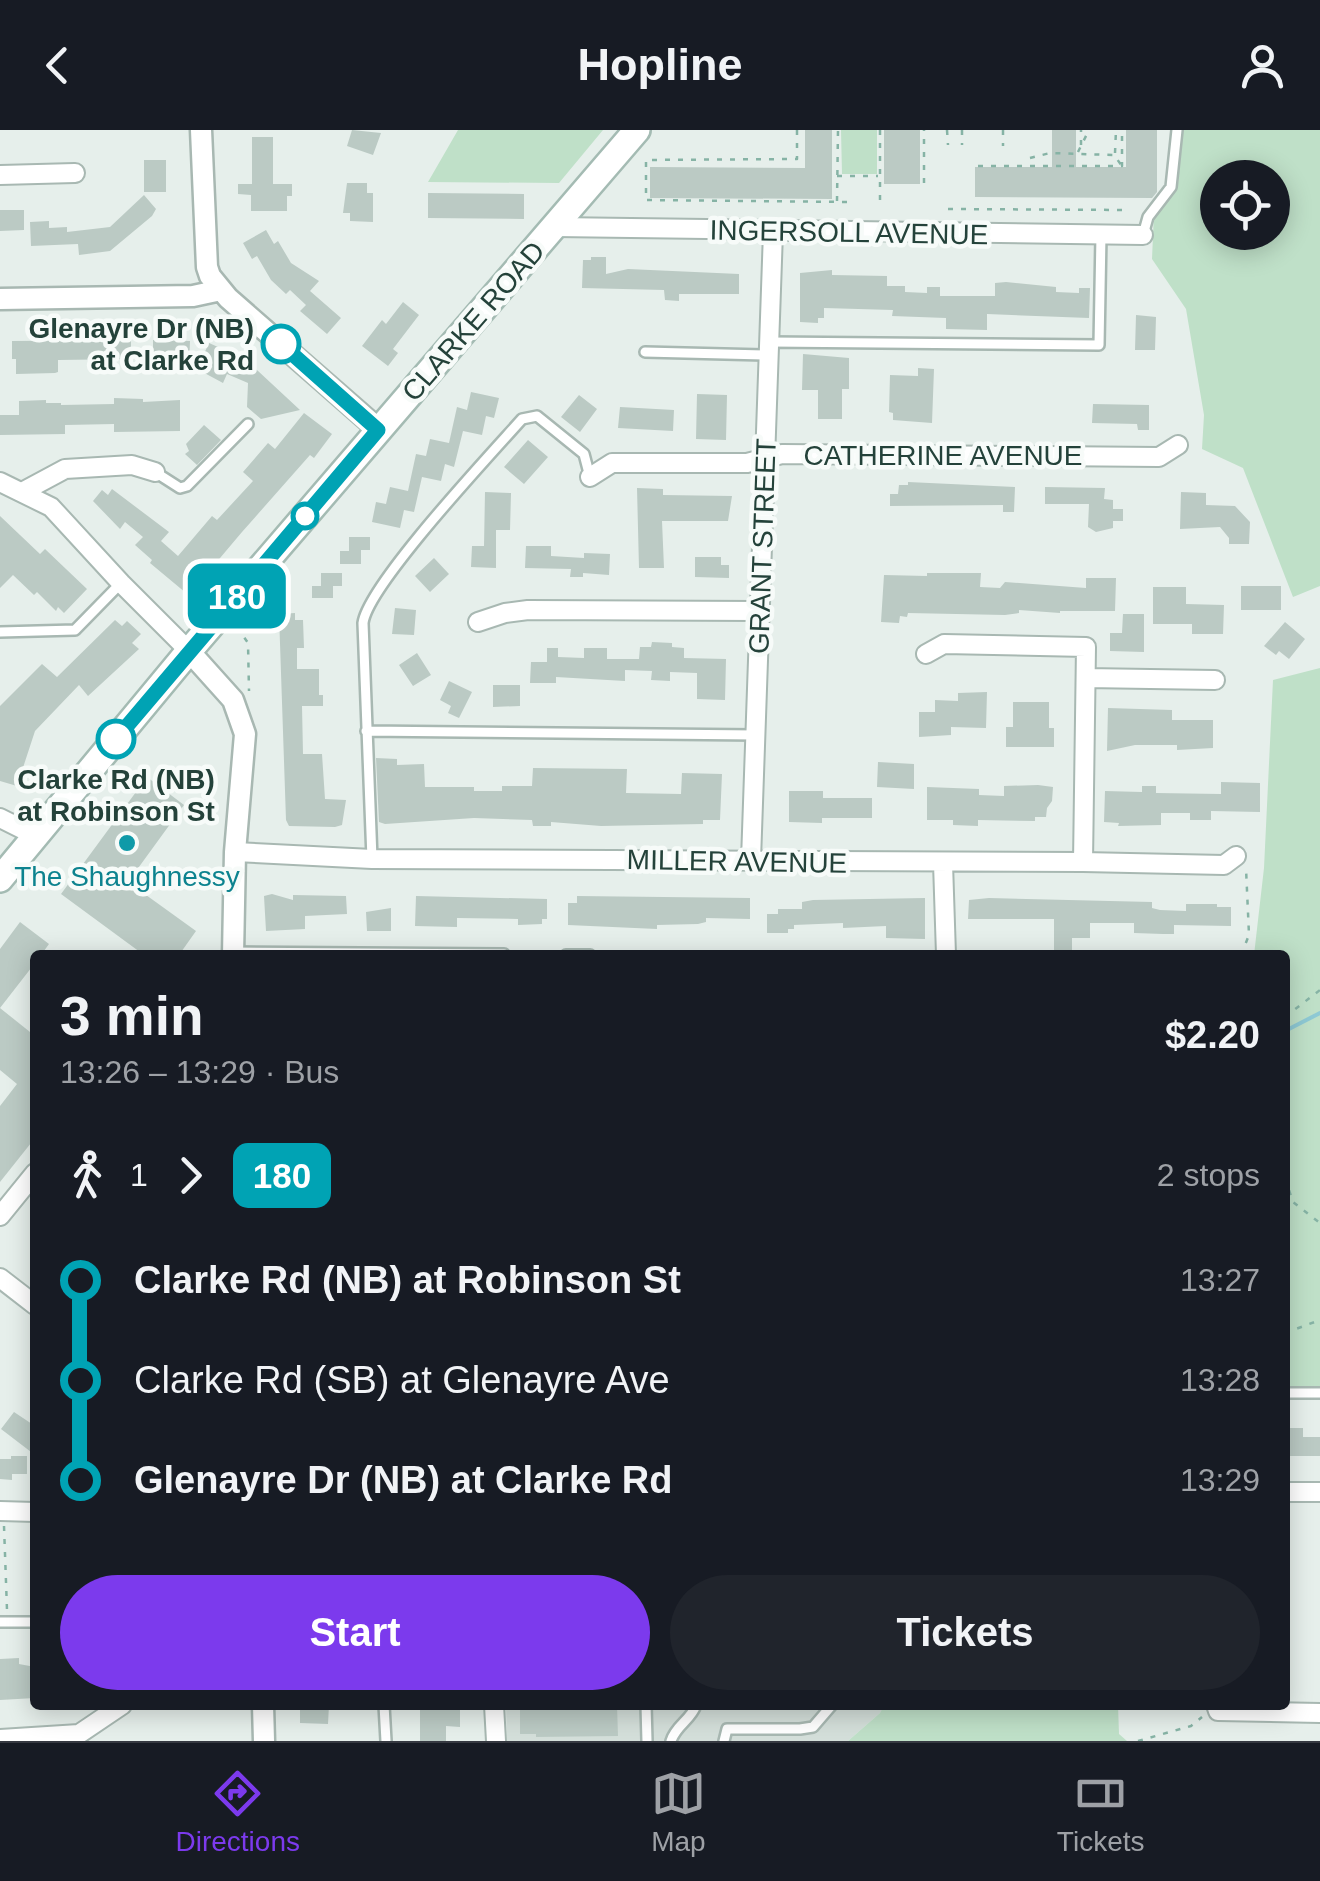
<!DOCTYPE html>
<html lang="en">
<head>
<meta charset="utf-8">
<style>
	:root { --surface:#171b24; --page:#20242c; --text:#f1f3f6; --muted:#9ea1a6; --line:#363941; --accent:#7c3aed }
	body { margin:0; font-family:Helvetica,sans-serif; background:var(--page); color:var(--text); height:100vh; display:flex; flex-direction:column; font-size:38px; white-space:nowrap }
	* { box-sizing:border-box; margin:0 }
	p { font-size:32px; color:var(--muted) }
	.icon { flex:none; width:55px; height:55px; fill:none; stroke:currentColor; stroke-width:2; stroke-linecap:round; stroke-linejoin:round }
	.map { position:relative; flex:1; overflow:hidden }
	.details { position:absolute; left:30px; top:820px; width:1260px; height:760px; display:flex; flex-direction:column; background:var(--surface); border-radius:10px; box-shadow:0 5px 25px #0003 }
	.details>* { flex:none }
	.badge { padding:0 20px; border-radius:15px; font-size:35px; line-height:65px }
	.tools { position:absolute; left:1200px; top:30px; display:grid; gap:20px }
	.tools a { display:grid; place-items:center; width:90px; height:90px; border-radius:50%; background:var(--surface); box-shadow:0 5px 25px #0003; font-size:50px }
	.map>.badge { position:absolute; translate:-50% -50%; box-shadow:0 0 0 5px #fff }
	.legs { display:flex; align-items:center; gap:15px; height:110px; padding:0 30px; font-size:32px }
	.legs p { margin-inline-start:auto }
	.head { display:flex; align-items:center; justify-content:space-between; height:170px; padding:0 30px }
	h1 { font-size:55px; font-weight:700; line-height:75px }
	.button { display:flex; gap:20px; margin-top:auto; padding:20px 30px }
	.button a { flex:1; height:115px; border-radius:60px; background:var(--accent); color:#fff; font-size:40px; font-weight:700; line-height:115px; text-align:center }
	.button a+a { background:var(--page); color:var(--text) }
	ul { padding:0 30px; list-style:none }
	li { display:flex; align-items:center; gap:35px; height:100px; font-size:38px }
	li i { display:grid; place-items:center; width:15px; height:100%; margin:0 12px; background:currentColor }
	li i::after { content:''; width:25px; height:25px; margin:-12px; border:8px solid; border-radius:50%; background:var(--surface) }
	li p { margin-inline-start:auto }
	li:first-child i { background:linear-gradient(#0000 50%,currentColor 0) }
	li:last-child i { background:linear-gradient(currentColor 50%,#0000 0) }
	header { display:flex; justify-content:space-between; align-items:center; height:130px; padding:0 30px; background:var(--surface); font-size:45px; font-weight:700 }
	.tabs { display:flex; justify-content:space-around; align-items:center; height:140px; border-top:2px solid var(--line); background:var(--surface); font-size:28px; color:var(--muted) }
	.tabs a { display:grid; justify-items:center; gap:5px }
	.tabs .current { color:var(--accent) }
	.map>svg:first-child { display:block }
</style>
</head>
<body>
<header><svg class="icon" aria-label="back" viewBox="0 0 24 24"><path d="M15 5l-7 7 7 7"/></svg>Hopline<svg class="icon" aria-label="person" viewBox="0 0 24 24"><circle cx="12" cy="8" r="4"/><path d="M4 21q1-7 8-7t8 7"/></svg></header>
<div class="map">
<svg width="1320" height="1611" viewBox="0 0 1320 1611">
	<rect width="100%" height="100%" fill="#e6efeb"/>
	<path fill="#d4dfda" d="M506 1575H884L880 1583 848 1611H507Z"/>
	<path fill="#bfe0c8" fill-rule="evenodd" d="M458 0H603L559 53 428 52Z
		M841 0H877V44H842Z
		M1183 0H1320V456L1293 467 1243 338 1202 319 1204 285 1186 179 1152 129 1154 82 1178 53ZM1218 48H1272V102H1218Z
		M1320 538V1256H1285V825H1254L1264 738 1273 550Z
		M884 1575H1118L1119 1604 1127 1611H848L880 1583Z"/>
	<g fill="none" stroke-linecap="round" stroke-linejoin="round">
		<path stroke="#8ec9d4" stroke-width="4" d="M1285 901 1320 883"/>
	</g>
	<path fill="#bbcac4" d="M352 0 381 3 373 25 347 16Z
		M805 0H832V69L650 68V37L805 38Z
		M884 0H920V54H884Z
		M1052 0H1076V37H1126V0H1157V62L1152 68 975 67V37H1052Z
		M252 7H273V54H292V66H287V81H251V65L238 64V54H252Z
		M144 30H166V62H144Z
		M347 53H367V63H373V92L350 91V83H343Z
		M428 63 524 64V89L428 88Z
		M144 65 156 79 152 86 110 121 79 125 78 114 31 116 30 92 49 91V98L67 97V102L110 97Z
		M0 80H24V100L0 101Z
		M266 100 274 114 278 111 291 133 319 151 310 161 341 188 327 204 300 181 306 175 290 160 286 164 271 150 257 126 252 129 243 113Z
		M591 127H606V144L628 139 739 144V164H679V171L665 170 664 160 582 158 583 130H591Z
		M832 140V145L887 146V156H905V162L927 163V157H940V166H995V153L1006 152 1056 157V162L1079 163V158H1090L1089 188 987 184V200L946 199V188L892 186 893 180 824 178V188H818V193L800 192V143Z
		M403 172 419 185 393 219 398 223 388 236 362 216 382 190 386 194Z
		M1136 185 1156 187 1155 220H1135Z
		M131 210V229L58 230V242L55 243 16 244V229H12V211Z
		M153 210 190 211 189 237 153 240Z
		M209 213 245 229 300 280 261 289 247 277 248 253 227 244 223 253 197 239Z
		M803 224 849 228V259H842V289H818V260H802Z
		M918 238 934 239 932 293 893 290V283L889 282 890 245 918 246Z
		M471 262 499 268 494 288 486 286 482 305 463 301 454 337 445 334 441 351 422 347 414 382 404 380 400 398 372 392 376 372 386 374 390 357 408 361 416 324 426 326 430 309 449 313 457 277 467 280Z
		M697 264 727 265 726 310 696 309Z
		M579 265 597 279 580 302 561 287Z
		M114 268 143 269V272L180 270V301L114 302V294L65 295V304L0 305V285H19V271L46 270V273H61V275L114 274Z
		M1093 274 1149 275V300H1138L1137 294 1092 293Z
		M620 277 674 280 673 301 618 298Z
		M304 283 332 304 314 328 310 325 242 402 204 447 207 449 192 468 150 433 152 430 135 415 143 407 125 392 120 399 93 371 102 360 108 365 112 359 169 402 161 411 178 426 212 386 217 390 253 351 243 342 268 313 275 319Z
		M204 295 221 310 197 335 185 324 189 321 186 314Z
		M528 310 548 327 524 354 504 337Z
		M908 352 1015 357 1014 382H1003V375L890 376V364H898L899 355H908Z
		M1045 357 1105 358 1104 369 1113 370V379H1123V391H1113V398L1096 402 1088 397 1089 374H1045Z
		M637 358 663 359V365L732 366 728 391H662L664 438H639Z
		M485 362 511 363 510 400H496V438L471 437 472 416H484Z
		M1181 362 1206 363V375L1235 376 1250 392 1249 414H1229V408L1220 397 1180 399Z
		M0 386 40 424 45 419 87 459 64 483 58 477 56 481 37 462 34 465 13 445 0 458Z
		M349 407H370V420H361V434H340V421H349Z
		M526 416H551V426L584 428V423L610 424 609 445 583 443V447H570L571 439 525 438Z
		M695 427H721V435H729V448L695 447Z
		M434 428 449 444 430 462 415 446Z
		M321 443H342V456H333V468H312V456H321Z
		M927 443H981L980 457 1000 458 1005 452 1086 458V448H1116L1115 481H1060V483L1019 480V483L1005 485 908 483 907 487 900 486 899 493 881 492 884 445 927 446Z
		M1241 456H1281V480H1241Z
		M1153 457H1186V474L1224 475 1223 504H1192V494H1153Z
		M395 478 416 480 414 505 392 504Z
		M295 483V490H303L304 518H297V539H319V565H323V576H302L303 624H322L325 669 346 670 342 695 335 697 289 696 286 690 279 484Z
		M1123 484H1144V522L1110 521V503H1122Z
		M115 490 122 496 127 491 141 504 132 513 139 519 88 566 79 555 35 601 17 656 0 651V576L42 534 57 547Z
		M1285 492 1305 509 1289 529 1279 521 1276 525 1264 516Z
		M652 512 672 513V517L684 518V528L726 529 725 570 697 569V543L670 542V551L651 550 652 541 625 540V551L556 547V553H530L531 532H547V518H558V527L584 528V518H607V529H639L640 517H651Z
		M417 523 431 545 413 556 399 535Z
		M449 551 472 562 459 588 448 583 451 576 440 570Z
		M493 555H520V576L493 577Z
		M987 562 986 598 951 597V605L919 607V582H935V570L958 571V563Z
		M1013 572H1049V598H1054V617H1006V597H1013Z
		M1108 578 1172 580V590H1213V618L1177 620V615H1135L1107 621Z
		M376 628 397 629V635L424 634 425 657H474V661H502V656H532L533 638 627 639 626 663 681 664 682 643 722 644 720 690H703V694L601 696 551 692V696H533L532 690 474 688 385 694 379 692Z
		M878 632 914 634V659L877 657Z
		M147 647 184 675 128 752 196 801 179 825H144L61 764Z
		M1221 652 1260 653V682L1211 681V690H1190V683H1161V695L1118 696 1119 693 1104 692 1105 661 1142 662V656H1156V663L1221 664Z
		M1038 655 1053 657 1052 671 1047 678 1046 687H1035V691L978 690V696L953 695V690H927V657L979 659V665L1004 666V656Z
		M789 661H823V668H872V688H822V693L789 692Z
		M272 764 293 770V765L346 766 347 784 305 786V799L266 801 264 766Z
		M416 766 547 769V789H542V794L518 795V789L457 788V797L415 796Z
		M577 766 750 768V789L706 788V792L698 794 657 795V799L568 795V773H577Z
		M925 768V809L886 808V796L843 798V793L794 795V799H788V803H767V784H778V779H802V772L813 770Z
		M989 768 1152 772V778L1160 780 1186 781V774H1217V777H1231V796L1174 795V804H1163L1134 803V793H1090V808H1072V821H1054V789H968L969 770Z
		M391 778V801H367L366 782Z
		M20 792 49 814 41 825H35V833L0 878 35 906V1008L0 1052V976L17 954 0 940V819Z
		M14 1282 35 1296V1325L1 1299Z
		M1285 1298H1303V1307H1320V1326H1285Z
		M11 1326H27V1344H12V1350L0 1349V1329H11Z
		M19 1528V1534L35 1537V1568L0 1570V1529Z
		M300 1575H329L328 1594 300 1593Z
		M420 1575 460 1578V1597L446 1596V1611H420Z
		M520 1575H617L618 1606 536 1607V1604H520Z"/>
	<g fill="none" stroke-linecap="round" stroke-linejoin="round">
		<g stroke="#a8b8b2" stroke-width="14">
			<path id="service" d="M1143 105 1148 87 1171 57 1177 0
				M770 212 1099 215 1101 105
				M645 222 769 225
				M155 342 180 358 187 356 248 294
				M0 502 75 500 121 453
				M366 601 756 605
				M372 729 363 493C368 455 490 325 522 289L537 286 584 324 590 347
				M233 822 504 824
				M566 825H590
				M1285 1263H1320
				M0 1492H35
				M384 1575 386 1611
				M646 1575 647 1611
				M671 1611C676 1595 691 1590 696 1575
				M724 1611 727 1599H800L813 1597 832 1575"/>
		</g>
		<g stroke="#a8b8b2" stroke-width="22">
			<path id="minor" d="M0 45 75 43
				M555 97 1143 105
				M590 347 612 333H747L782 324 1159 327 1178 315
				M0 352 51 377 121 453 189 521
				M24 361 65 339 132 335 155 342
				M478 492 505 483 528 480 758 481
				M926 524 944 514 1086 517 1083 732
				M1086 548 1215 550
				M0 688 36 706
				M235 722 372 729 1083 732 1224 735 1236 726
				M751 730 773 102
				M943 733 946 825
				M0 1086 35 1043
				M0 1148 35 1175
				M1285 1362H1320
				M0 1381 35 1382
				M494 1575 496 1611
				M1216 1575 1218 1581 1320 1583
				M0 1609 79 1604 122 1575"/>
		</g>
		<g stroke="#a8b8b2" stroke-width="25">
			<path id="tertiary" d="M201 0 207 137 210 146 228 168 379 300
				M0 169 193 166 221 160
				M189 521 233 570 245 604 235 722 233 825
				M263 1575 264 1611"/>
		</g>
		<g stroke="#a4bbb3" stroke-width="30">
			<path id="secondary" d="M0 749 189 521 637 0"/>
		</g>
		<path stroke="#86b3a5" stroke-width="2.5" stroke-dasharray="5 8" stroke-linecap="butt" d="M797 0V29L646 30V70L851 72
			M880 0V73
			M947 0 948 15
			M962 0V15
			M1003 0V16
			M1081 15V0
			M1078 22 1089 0
			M1115 23 1116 0
			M1030 28 1050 23 1114 25 1122 36
			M978 36H1122V0
			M837 46H878
			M924 53V0
			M837 71 838 0
			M948 79 1129 80
			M237 497 248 513 249 561
			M1241 825 1249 805 1246 738
			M1285 887 1320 860
			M1285 997V1005
			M1285 1048 1293 1072 1320 1093
			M1285 1203 1320 1190
			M4 1396 7 1480
			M1138 1611 1191 1596 1202 1587"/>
		<use href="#service" stroke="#fff" stroke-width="9"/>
		<use href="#minor" stroke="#fff" stroke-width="18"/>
		<use href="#tertiary" stroke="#fff" stroke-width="20"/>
		<use href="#secondary" stroke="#fff" stroke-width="25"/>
	</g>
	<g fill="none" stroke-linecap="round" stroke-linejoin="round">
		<g stroke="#fff" stroke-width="22">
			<path id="line-1" d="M116 609 378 300 281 214"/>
		</g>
		<use href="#line-1" stroke="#00a3b4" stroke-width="15"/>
	</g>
	<g fill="#fff" stroke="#00a3b4" stroke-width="5">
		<circle cx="281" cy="214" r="18"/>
		<circle cx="305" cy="386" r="12"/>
		<circle cx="116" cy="609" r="18"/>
	</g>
	<circle fill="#0f9aa8" stroke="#f7fbf9" stroke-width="4" cx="127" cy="713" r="10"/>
	<g text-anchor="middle" stroke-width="9" stroke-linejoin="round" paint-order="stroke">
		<g font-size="28" fill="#24423a" stroke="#f7fbf9">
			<text transform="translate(849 102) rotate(1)" y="10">INGERSOLL AVENUE</text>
			<text transform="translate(473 191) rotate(-49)" y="10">CLARKE ROAD</text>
			<text x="943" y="335">CATHERINE AVENUE</text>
			<text transform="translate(762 416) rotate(-88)" y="10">GRANT STREET</text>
			<text transform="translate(737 731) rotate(1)" y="10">MILLER AVENUE</text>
		</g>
		<g font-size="28" font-weight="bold" fill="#24423a" stroke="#f7fbf9" text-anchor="end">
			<text x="254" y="208">Glenayre Dr (NB)<tspan x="254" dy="32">at Clarke Rd</tspan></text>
			<text x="116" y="659" text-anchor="middle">Clarke Rd (NB)<tspan x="116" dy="32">at Robinson St</tspan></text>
		</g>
		<g font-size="28" fill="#0d838f" stroke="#f7fbf9">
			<text x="127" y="756">The Shaughnessy</text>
		</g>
	</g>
</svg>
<div class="tools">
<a><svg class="icon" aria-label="locate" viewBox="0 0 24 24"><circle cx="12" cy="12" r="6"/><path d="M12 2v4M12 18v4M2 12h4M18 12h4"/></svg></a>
</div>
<b class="badge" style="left:237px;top:466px;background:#00a3b4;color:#fff">180</b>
<section class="details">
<div class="head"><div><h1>3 min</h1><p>13:26 – 13:29 · Bus</p></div><b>$2.20</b></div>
<div class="legs"><svg class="icon" aria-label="walk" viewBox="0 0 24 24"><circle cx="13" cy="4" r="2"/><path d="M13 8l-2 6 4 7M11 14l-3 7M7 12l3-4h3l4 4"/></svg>1<svg class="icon" aria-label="forward" viewBox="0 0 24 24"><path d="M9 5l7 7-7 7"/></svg><b class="badge" style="background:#00a3b4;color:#fff">180</b><p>2 stops</p></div>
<ul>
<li><i style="color:#00a3b4"></i><b>Clarke Rd (NB) at Robinson St</b><p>13:27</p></li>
<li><i style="color:#00a3b4"></i><span>Clarke Rd (SB) at Glenayre Ave</span><p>13:28</p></li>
<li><i style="color:#00a3b4"></i><b>Glenayre Dr (NB) at Clarke Rd</b><p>13:29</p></li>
</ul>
<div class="button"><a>Start</a><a>Tickets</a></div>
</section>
</div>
<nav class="tabs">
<a class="current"><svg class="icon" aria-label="directions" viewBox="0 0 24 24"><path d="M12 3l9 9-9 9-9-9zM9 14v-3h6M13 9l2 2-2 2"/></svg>Directions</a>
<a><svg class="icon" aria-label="map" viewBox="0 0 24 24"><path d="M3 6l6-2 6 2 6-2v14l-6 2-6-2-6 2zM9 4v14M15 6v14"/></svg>Map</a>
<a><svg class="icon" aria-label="tickets" viewBox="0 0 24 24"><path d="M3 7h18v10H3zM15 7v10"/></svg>Tickets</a>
</nav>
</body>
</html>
